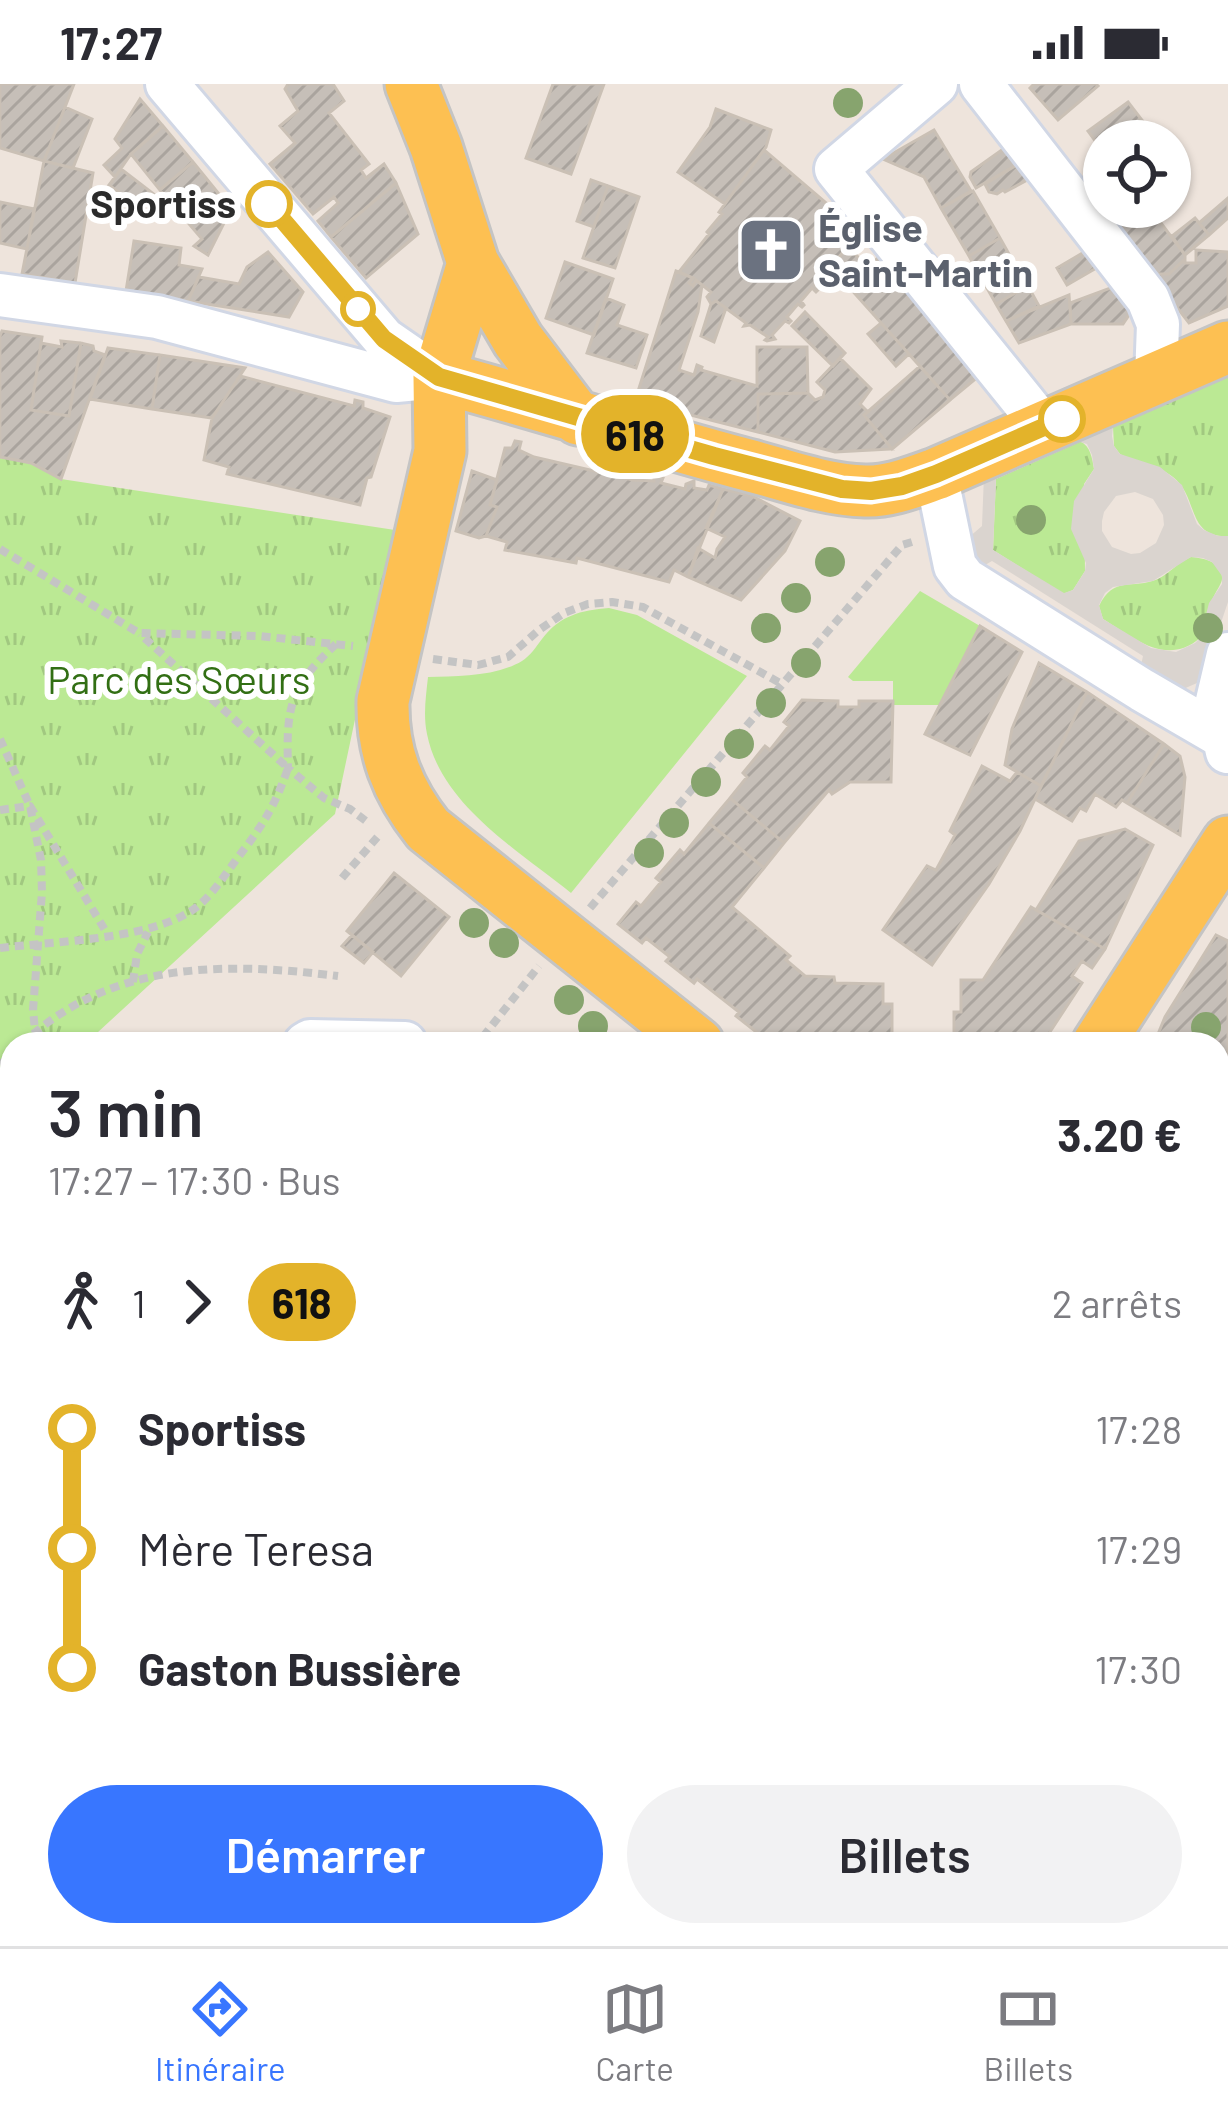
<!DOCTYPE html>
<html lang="fr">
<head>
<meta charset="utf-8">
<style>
	:root { --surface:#fff; --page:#f2f2f3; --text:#2b2b33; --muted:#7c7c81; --line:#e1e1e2; --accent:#3876ff }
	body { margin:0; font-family:Barlow,sans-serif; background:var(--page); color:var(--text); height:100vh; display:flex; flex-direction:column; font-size:45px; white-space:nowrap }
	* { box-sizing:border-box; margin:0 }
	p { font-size:39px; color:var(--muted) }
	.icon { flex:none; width:66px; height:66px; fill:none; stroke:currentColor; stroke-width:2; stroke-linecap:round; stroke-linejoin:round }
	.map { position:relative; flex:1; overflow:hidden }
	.panel { position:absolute; left:0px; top:948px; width:1230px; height:915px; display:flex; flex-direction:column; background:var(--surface); border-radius:36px 36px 0 0; box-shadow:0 3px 9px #0004 }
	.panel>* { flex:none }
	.badge { padding:0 24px; border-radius:39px; font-size:42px; line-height:78px }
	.tools { position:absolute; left:1083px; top:36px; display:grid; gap:24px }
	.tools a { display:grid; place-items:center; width:108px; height:108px; border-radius:50%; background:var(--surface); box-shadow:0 3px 9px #0004; font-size:60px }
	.map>.badge { position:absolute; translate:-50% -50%; box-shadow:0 0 0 6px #fff }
	.legs { display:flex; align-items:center; gap:18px; height:132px; padding:0 48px; font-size:39px }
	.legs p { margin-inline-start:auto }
	.summary { display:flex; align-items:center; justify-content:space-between; height:204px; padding:0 48px }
	h1 { font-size:66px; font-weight:600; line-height:90px }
	.button { display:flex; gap:24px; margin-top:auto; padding:24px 48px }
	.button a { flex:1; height:138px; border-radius:72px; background:var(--accent); color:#fff; font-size:48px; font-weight:600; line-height:138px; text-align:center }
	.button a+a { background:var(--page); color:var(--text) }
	ul { padding:0 48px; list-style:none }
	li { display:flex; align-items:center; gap:42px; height:120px; font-size:45px }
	li i { display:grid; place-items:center; width:18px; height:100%; margin:0 15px; background:currentColor }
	li i::after { content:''; width:30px; height:30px; margin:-15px; border:9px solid; border-radius:50%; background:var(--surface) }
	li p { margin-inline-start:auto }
	li:first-child i { background:linear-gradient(#0000 50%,currentColor 0) }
	li:last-child i { background:linear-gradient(currentColor 50%,#0000 0) }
	.status { display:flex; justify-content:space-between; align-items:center; height:84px; padding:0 60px; background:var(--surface); direction:ltr }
	.status svg { height:33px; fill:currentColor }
	.dock { display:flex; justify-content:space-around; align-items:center; height:168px; border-top:3px solid var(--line); background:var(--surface); font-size:33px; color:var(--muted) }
	.dock a { display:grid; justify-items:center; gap:6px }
	.dock .selected { color:var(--accent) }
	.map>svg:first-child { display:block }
</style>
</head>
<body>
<div class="status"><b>17:27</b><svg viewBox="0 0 49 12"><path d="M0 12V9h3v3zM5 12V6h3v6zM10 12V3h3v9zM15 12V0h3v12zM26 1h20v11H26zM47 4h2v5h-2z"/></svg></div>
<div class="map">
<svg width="1228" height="1862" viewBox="0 0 1228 1862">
	<defs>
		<pattern id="grass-tufts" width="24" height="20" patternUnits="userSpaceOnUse" patternTransform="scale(3)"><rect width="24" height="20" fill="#bbe994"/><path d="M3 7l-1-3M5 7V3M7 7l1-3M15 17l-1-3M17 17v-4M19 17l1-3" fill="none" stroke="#a1c880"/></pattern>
		<pattern id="building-hatch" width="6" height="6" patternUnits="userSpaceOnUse" patternTransform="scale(3)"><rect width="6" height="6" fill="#c6bfb8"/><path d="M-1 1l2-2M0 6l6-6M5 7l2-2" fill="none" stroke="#aaa49e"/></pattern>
	</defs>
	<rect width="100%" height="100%" fill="#eee4dc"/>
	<path fill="url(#grass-tufts)" d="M1228 292V452C1186 454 1199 413 1173 393 1157 380 1137 380 1120 370L1114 362 1113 343Z
		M1080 357C1091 363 1092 374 1094 385L1084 400 1085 487 1073 506 1063 510 993 466 996 395Z
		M0 374 31 379 61 395 395 446 335 730 85 960H12V1018L0 1027Z
		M1191 473C1204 474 1223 478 1222 495 1222 499 1215 509 1213 514 1208 527 1204 541 1200 554 1166 583 1134 554 1103 535L1099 522C1114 491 1132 506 1158 495 1170 489 1178 478 1191 473Z"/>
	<path fill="#bbe994" d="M920 507 980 542 940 621H893V597H853L848 593Z
		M609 524 637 531 747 592 571 809C518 766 441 721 427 650 423 631 426 612 428 593 458 592 495 593 522 577 530 572 536 563 542 555 559 532 581 526 609 524Z"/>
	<path fill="#dad4cf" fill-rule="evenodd" d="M1228 283V292L1113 343 1112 352 1114 362 1120 370 1160 383 1182 401 1197 440 1204 446 1218 452H1228V518L1207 580 1197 599 1181 606 1139 591 1143 572 992 477 973 488 961 460 982 442 984 391ZM1080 358 1087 360 1092 371 1094 385 1074 417 1071 445 1086 479 1085 487 1073 506 1064 509 993 466 996 395ZM1135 408 1153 415 1163 431 1164 441 1156 459 1140 469 1131 470 1112 463 1102 447V437L1104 428 1116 412ZM1191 473 1203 474 1212 478 1222 492V500L1209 519 1200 554 1195 559 1176 568 1151 564 1103 535 1099 521 1105 509 1113 503 1153 497Z"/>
	<path fill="url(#building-hatch)" stroke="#cac0b5" stroke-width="3" d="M0 0H74L44 77 0 64Z
		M288 0H333L344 17 329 29 369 80 361 86 366 94 384 80 396 99 331 153 318 137 338 119 334 113 313 130 270 80 295 59 280 42 298 27 285 5Z
		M553 0H604L571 90 526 74Z
		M1034 0H1096L1098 2 1058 36 1030 4Z
		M140 15 163 42 131 70 115 93 104 81 122 64 115 55Z
		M1128 18 1158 57H1104V69L1088 47Z
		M65 23 92 35 73 84 44 77Z
		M716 25 771 46 766 63 725 120 678 88 710 43Z
		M163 42 193 78 160 106 131 70Z
		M934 46 971 107 941 124 924 93 883 75Z
		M1006 63 1020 79 976 104 970 93 971 88Z
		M764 66 860 148 815 201 819 205 816 208 812 204 801 217 804 221 802 223 798 220 787 233 791 237 789 239 785 237 772 251 775 255 767 257 765 256 768 253 750 241 744 242 746 239 716 217 711 220 707 213 711 208 696 196 693 202 689 199 693 194 679 188 709 150 707 148 722 130 719 128Z
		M44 77 93 89 75 199 22 190Z
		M193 78 223 115 214 125 225 137 208 171 194 162 202 155 160 106Z
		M1020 79 1031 94 1005 108 1003 106 997 110 989 108 985 100Z
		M121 85 155 111 140 124 109 101Z
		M591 96 608 102 594 143 577 137Z
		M396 99 418 150 366 194 331 153Z
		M608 102 639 113 615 184 583 174Z
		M973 107 1000 154 969 172 941 124Z
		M1228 114V134L1209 151 1199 139Z
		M0 118 34 125 27 165 0 159Z
		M1140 123H1149L1185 171V175L1169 190H1151L1114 141Z
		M1195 134 1209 151 1185 171 1172 152Z
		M860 148 869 158 855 170 868 183 881 171 985 287 950 316 831 183Z
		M1000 154 1014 179 983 197 969 172Z
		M134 157 181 164 179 181 202 185 188 217 126 207Z
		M1196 166 1228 168V222L1189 239 1151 190H1169L1185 175V179H1196Z
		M1086 167 1098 183 1067 201 1057 184Z
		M268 168 303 208 289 233 188 217 199 193 239 200 247 183Z
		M565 178 613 195 594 251 546 234Z
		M1014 179 1028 202 996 220 983 197Z
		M676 187 693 194 689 199 693 202 696 196 702 201 698 228 679 286 694 291 697 281 702 283 701 286 757 302V263H807L808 309 758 310V348L635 317Z
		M1028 202 1039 222 1006 237 996 220Z
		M1113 203 1131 228 1123 240H1071L1070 219Z
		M1069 211 1071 240 1019 259 1006 237Z
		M606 214 624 221 617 241 647 251 636 284 587 269Z
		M716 217 726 224 714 258 701 252 711 220Z
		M805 228 845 269 833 282 792 242Z
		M881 239 909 270 896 282 868 250Z
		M2 247 42 253 31 326 69 332 81 259 93 262 94 267 105 271 61 395 31 379 0 373V252Z
		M61 257 81 259 69 332 31 326 41 259 62 263Z
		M108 264 160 271 152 325 90 315Z
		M160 271 245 284 212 334 152 325Z
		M840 274 871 305 860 320 868 328 864 331 892 365 835 368 758 348V310L808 309 815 316 823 313 825 306 817 298Z
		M920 282 950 316 892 365 864 331Z
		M240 292 354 322 355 316 363 318V324L390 333 371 393 367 394 360 421 227 390 229 383 204 376 212 334Z
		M515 357 521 358 519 366 534 373 633 396 654 397V391L663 394 661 399 685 405 686 400 694 397V404L707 406 709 401 723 405 688 493 674 486 669 498 577 474 576 479 505 466 507 458 486 452 497 423 490 421 505 364H512Z
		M472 387 497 396 490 421 497 423 486 452 479 454 456 447Z
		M723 405 752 412 800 437 785 467 741 516 688 493 698 464 715 474 717 465 725 453 706 444Z
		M980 542 1022 568 970 671 925 650Z
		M1039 579 1087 608 1041 702 1005 681 1012 645Z
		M1087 608 1164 660 1127 719 1122 716 1116 723 1095 710 1086 727 1080 724 1072 737 1035 715Z
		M802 616 838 617V623H859V617H893L891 698H850L832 710 829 706 784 759 730 714 747 693 743 689 765 662 770 666 789 642 784 638Z
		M1164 660 1180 672 1185 693 1180 751 1127 719Z
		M982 682 1010 697 1017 688 1041 702 1020 747 989 800 932 881 883 846 927 782 936 786 955 751 950 747Z
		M730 714 784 759 764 784 709 739Z
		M709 739 764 784 732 823 790 872 786 876 805 892 834 893 835 899 883 900V920H892V952L866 960 860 955 851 960H780L767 949 764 954 736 932 739 928 697 895 694 899 666 877 670 873 646 854 642 859 618 840 636 818 641 822 661 798 656 794 680 766 684 770Z
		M1125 745 1153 761 1105 865 1036 826 1079 757Z
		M394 789 449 833 401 892 347 847Z
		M1031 823 1105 865 1092 884 1082 877 1072 892 1082 899 1042 960H990L979 954 976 960 954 953V928H961V896H983Z
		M352 851 373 868 364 879 342 862Z
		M1216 851 1228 857V1174L1218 1170V960H1154L1165 933Z
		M1218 1390 1228 1393 1219 1466H1218Z
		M1218 1559 1228 1560V1606H1218Z
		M0 1631 12 1636V1851H92L93 1862H0Z
		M1218 1719H1228V1773H1218Z
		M139 1851H321L323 1862H141Z
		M784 1851H855V1862H783Z"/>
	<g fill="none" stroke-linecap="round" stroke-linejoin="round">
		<g stroke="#d1d7e5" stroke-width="48">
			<path id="minor" d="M167 0 384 255 439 293
				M936 0 836 85 1044 343
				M981 0 1148 215 1158 240 1156 295
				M0 211 157 233 396 297 439 293
				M936 390 955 482 965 495 1142 606 1228 656
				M1227 668 1216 621 1228 570
				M305 960 310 957 405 959
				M0 1564 12 1569
				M1218 1837H1228
				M116 1851 118 1862
				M911 1851V1862"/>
		</g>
		<g stroke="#c4c4c4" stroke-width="57">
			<path id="major" d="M411 0 436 63 473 179 439 293 440 367 383 617C382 667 397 706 428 745L698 960
				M473 179 518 256 578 335
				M439 293C540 320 639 352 740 379 780 389 823 406 865 407 889 408 913 398 936 390L1228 263
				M1098 960 1228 758"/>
		</g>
		<path stroke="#c4c4c4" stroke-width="8" stroke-dasharray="9 6" stroke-linecap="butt" d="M0 465 139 549 259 552 353 562
			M336 560C290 603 286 622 288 684L324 714 350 725 370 740
			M433 575 478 581 508 573 539 546 564 529 588 520 612 518 643 523 782 600
			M0 655 30 722 41 776 42 808 33 926 35 946
			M0 726 30 722 108 851
			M342 794 381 749
			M590 824 902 461 912 458
			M0 864C55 857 156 856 198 822 214 809 226 789 239 772 263 741 275 722 288 684L140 550
			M133 898 137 870 148 848
			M441 959H478L539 882
			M22 960C111 876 225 878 338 892
			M0 981 12 970"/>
		<use href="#minor" stroke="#fff" stroke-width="42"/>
		<use href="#major" stroke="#fdc052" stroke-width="51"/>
	</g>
	<g fill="#87a46e">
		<circle cx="848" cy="19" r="15"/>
		<circle cx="1031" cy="436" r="15"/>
		<circle cx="830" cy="478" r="15"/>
		<circle cx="796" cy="514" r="15"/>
		<circle cx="766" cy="544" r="15"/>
		<circle cx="1208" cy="544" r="15"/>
		<circle cx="806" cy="579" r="15"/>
		<circle cx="771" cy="619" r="15"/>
		<circle cx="739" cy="660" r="15"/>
		<circle cx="706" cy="698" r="15"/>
		<circle cx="674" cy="739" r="15"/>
		<circle cx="649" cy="769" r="15"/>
		<circle cx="474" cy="839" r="15"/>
		<circle cx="504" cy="859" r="15"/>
		<circle cx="569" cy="916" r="15"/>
		<circle cx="593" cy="942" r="15"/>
		<circle cx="1206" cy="943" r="15"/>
	</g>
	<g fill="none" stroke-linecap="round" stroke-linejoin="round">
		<g stroke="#fff" stroke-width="27">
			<path id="line-1" d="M269 120 384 255 439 293 714 372 842 405 871 407 902 402 936 390 1062 335"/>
		</g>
		<use href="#line-1" stroke="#e3b32a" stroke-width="18"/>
	</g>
	<defs>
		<g id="church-square" transform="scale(3.45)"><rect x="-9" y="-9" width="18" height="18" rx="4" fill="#6b7280" stroke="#fff"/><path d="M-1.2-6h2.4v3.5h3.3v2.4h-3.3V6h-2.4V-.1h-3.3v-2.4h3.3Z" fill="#fff"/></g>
	</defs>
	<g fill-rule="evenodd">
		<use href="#church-square" x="771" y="166"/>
	</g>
	<g fill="#fff" stroke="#e3b32a" stroke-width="6">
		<circle cx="269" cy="120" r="21"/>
		<circle cx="358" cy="225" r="15"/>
		<circle cx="1062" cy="335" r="21"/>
	</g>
	<g text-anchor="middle" stroke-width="12" stroke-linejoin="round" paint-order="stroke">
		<g font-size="39" font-weight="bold" fill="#2b2b2b" stroke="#fff" text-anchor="end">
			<text x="236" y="134">Sportiss</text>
		</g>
		<g font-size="39" font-weight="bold" fill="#5b616d" stroke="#fff" text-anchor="start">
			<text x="818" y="158">Église<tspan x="818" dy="45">Saint-Martin</tspan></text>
		</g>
		<g font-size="39" fill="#326f14" stroke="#fff">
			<text x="179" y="610">Parc des Sœurs</text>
		</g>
	</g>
</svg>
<div class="tools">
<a><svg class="icon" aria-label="locate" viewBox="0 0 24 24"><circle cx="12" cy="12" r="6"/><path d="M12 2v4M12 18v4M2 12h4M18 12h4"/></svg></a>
</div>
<b class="badge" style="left:635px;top:350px;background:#e3b32a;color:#111">618</b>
<section class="panel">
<div class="summary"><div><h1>3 min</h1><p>17:27 – 17:30 · Bus</p></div><b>3.20 €</b></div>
<div class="legs"><svg class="icon" aria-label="walk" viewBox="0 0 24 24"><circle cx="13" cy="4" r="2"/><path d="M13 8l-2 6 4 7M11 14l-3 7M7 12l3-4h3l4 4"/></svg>1<svg class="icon" aria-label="forward" viewBox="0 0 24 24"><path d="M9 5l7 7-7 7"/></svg><b class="badge" style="background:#e3b32a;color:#111">618</b><p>2 arrêts</p></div>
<ul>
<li><i style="color:#e3b32a"></i><b>Sportiss</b><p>17:28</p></li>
<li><i style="color:#e3b32a"></i><span>Mère Teresa</span><p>17:29</p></li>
<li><i style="color:#e3b32a"></i><b>Gaston Bussière</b><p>17:30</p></li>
</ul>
<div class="button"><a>Démarrer</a><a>Billets</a></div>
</section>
</div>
<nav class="dock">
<a class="selected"><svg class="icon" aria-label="directions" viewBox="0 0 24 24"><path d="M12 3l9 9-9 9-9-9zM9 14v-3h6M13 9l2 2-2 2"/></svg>Itinéraire</a>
<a><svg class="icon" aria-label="map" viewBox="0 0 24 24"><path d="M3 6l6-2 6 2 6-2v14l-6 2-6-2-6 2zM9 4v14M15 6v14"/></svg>Carte</a>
<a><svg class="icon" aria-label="tickets" viewBox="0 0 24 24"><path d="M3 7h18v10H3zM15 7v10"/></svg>Billets</a>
</nav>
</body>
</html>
